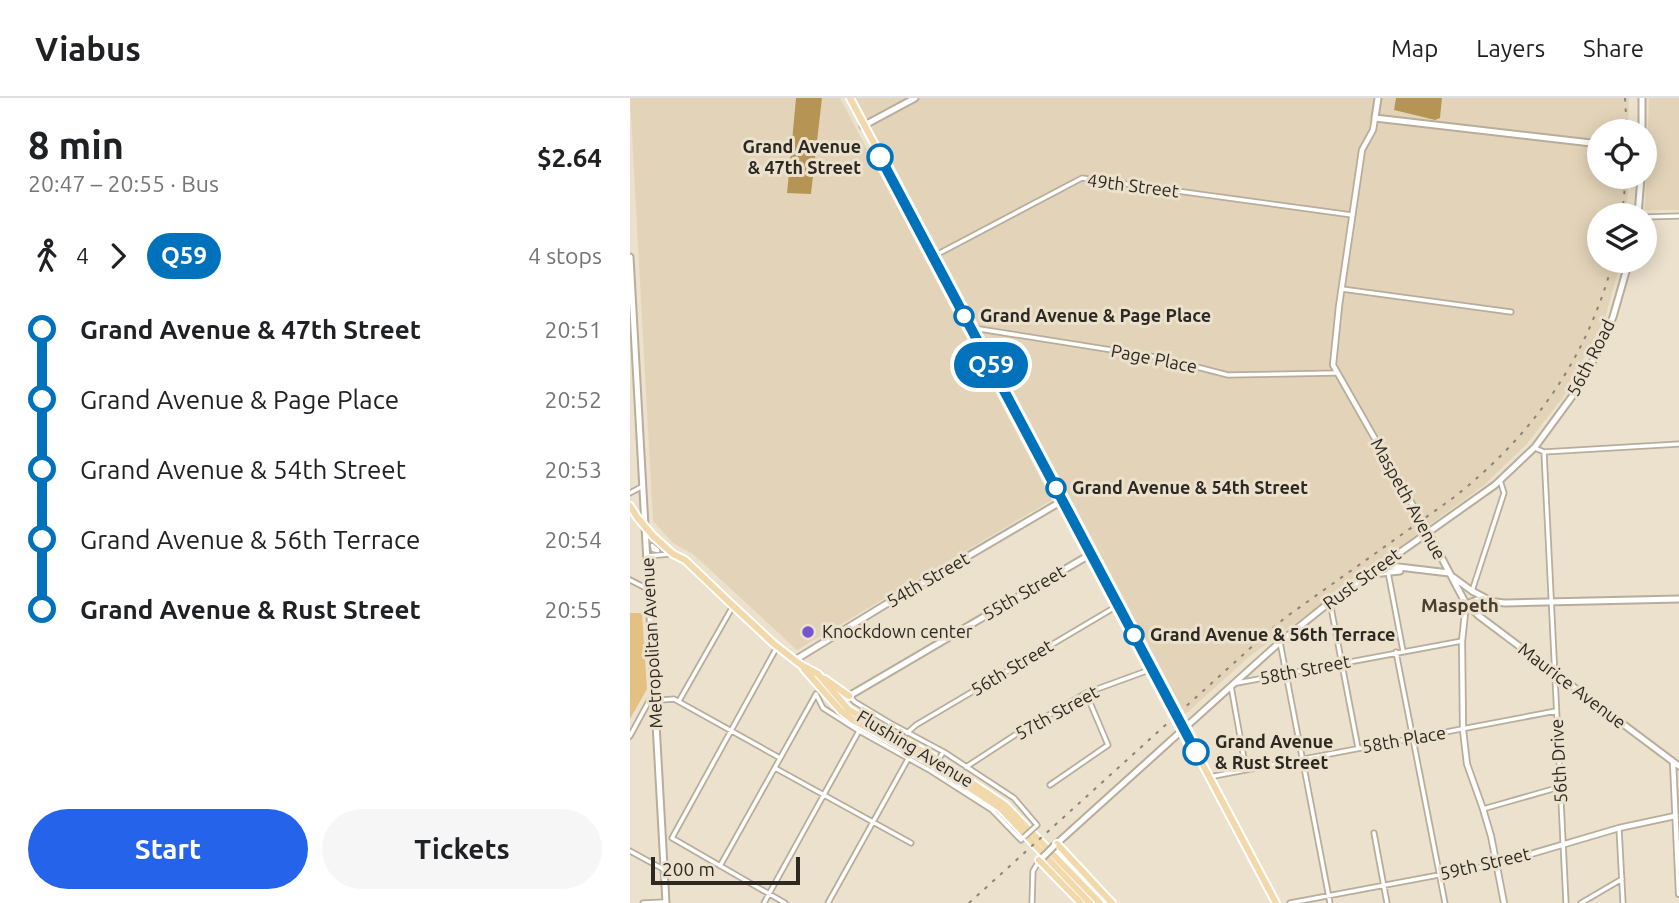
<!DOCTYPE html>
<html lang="en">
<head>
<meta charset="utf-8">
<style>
	:root { --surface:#fff; --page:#f6f6f6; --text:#202124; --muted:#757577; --line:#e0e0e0; --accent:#2563eb }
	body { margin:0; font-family:Ubuntu,sans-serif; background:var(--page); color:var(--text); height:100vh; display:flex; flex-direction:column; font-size:26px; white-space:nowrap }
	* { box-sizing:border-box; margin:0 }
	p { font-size:23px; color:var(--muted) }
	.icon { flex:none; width:38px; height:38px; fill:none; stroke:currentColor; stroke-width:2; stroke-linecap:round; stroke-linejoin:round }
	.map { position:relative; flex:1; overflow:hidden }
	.side { display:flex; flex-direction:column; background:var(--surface); width:630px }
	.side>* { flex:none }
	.badge { padding:0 14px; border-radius:23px; font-size:24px; line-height:46px }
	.buttons { position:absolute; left:957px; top:21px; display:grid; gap:14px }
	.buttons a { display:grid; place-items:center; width:70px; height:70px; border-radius:50%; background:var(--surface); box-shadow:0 4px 18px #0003; font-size:35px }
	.scale { position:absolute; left:21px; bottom:18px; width:149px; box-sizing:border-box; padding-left:7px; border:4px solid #2d2922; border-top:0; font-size:19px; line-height:24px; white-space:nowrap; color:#2d2922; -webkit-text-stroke:5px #ece1cd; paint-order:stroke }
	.map>.badge { position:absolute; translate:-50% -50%; box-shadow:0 0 0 4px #fff }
	.legs { display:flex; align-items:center; gap:10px; height:77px; padding:0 28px; font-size:23px }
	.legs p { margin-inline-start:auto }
	.overview { display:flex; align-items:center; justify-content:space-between; height:119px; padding:0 28px }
	h1 { font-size:38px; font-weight:700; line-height:52px }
	.cta { display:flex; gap:14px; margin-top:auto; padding:14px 28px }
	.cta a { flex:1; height:80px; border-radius:42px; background:var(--accent); color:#fff; font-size:28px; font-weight:700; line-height:80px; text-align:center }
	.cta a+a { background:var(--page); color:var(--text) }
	ul { padding:0 28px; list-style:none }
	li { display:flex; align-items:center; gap:24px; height:70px; font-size:26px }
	li i { display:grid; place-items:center; width:10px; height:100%; margin:0 9px; background:currentColor }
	li i::after { content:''; width:18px; height:18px; margin:-9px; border:5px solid; border-radius:50%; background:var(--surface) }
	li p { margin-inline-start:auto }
	li:first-child i { background:linear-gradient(#0000 50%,currentColor 0) }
	li:last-child i { background:linear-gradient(currentColor 50%,#0000 0) }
	header { display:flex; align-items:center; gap:42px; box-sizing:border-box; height:98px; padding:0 35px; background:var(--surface); border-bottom:2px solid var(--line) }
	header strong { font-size:33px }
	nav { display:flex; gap:38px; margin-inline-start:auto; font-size:24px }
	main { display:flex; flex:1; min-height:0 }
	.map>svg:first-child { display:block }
</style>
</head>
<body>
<header>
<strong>Viabus</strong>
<nav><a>Map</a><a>Layers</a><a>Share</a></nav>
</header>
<main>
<section class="side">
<div class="overview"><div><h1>8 min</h1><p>20:47 – 20:55 · Bus</p></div><b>$2.64</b></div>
<div class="legs"><svg class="icon" aria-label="walk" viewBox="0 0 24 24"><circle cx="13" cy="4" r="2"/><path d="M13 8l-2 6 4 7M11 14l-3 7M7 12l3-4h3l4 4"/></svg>4<svg class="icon" aria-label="forward" viewBox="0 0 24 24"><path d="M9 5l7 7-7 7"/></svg><b class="badge" style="background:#0072bc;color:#fff">Q59</b><p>4 stops</p></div>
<ul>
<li><i style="color:#0072bc"></i><b>Grand Avenue &amp; 47th Street</b><p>20:51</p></li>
<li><i style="color:#0072bc"></i><span>Grand Avenue &amp; Page Place</span><p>20:52</p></li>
<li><i style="color:#0072bc"></i><span>Grand Avenue &amp; 54th Street</span><p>20:53</p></li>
<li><i style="color:#0072bc"></i><span>Grand Avenue &amp; 56th Terrace</span><p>20:54</p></li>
<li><i style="color:#0072bc"></i><b>Grand Avenue &amp; Rust Street</b><p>20:55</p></li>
</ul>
<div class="cta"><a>Start</a><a>Tickets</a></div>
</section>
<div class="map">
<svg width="1049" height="805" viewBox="0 0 1049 805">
	<rect width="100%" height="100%" fill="#ece1cd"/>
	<path fill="#e3d4b9" d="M0 0H166L157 94 181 96 192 0H210L422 402 167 552 63 456 43 445 23 423Z
		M220 0H767L764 12 805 22 810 20 812 0H999L998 33H970V79H999L996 117H970V163H991L975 220 934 298 896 347 853 388 621 557 549 622Z
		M1019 0H1049V112H1015Z"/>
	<path fill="#e4c183" d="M0 515H12L17 591 0 621Z"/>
	<path fill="#b69454" d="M166 0H192L181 96 157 95Z
		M766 0H812L810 20 805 22 764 12Z"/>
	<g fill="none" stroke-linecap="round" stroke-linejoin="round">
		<g stroke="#b7ad9a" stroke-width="6">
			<path id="pedestrian" d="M22 447 28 452V453L23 452Z"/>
		</g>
		<g stroke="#b7ad9a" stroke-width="7">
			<path id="minor" d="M1015 119 1049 118
				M304 158 452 80 722 117
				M712 191 881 214
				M343 230 532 260 598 277 707 275
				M905 350 914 354 1049 346
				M914 354 936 805
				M0 395 13 388
				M18 458 40 456
				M758 474 773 553
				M0 482 20 492
				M842 493 874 395 870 382
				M700 504 728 650
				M650 544 700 805
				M766 554 815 805
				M607 585 832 543
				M601 588 616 672
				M186 596 193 610 229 633 301 673 362 712 391 742 394 739
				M219 598 225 604 260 625 314 654 384 700 407 727 406 728
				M49 603 103 508
				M277 635 286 627 487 508
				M0 638 19 603 44 601 150 660
				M336 669 385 637 456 595 522 571
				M145 670 281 745
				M579 679 926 613
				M420 687 478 647 456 595
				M853 711 930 689
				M989 730 993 805
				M744 735 757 805
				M42 740 147 549
				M42 740 155 805
				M0 753 33 771
				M90 768 186 596
				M13 805 35 804
				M134 805 229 633
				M198 805 278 661
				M402 805 403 773 409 763
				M660 805 867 766
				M951 805 992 781"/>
		</g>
		<g stroke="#b7ad9a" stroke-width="8">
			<path id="tertiary" d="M745 20 743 32 732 52 709 208 703 267 798 434
				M836 506 832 543 833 632 837 666 853 711 861 738 874 805
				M1043 664 1049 796
				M867 766 989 730 1045 718"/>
		</g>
		<g stroke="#b7ad9a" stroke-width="9">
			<path id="secondary" d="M748 0 745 20 970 46
				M1012 0V33
				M233 28 285 0
				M1008 117 1011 79
				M0 159 36 805
				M798 434 836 506 849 518 1049 668
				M752 467 819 475
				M742 476 770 473
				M823 479 842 493 859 502
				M836 506 847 502 875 505 1049 501
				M165 562 253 508 432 403
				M219 598 461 456
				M424 748 650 544 700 504 865 387 905 349 949 289 968 253 983 219 999 163"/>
		</g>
		<g stroke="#fff" stroke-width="10">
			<path id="primary" d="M220 0 646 805
				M0 408 7 419 23 438 43 456 55 462 99 504 144 546 171 567 188 576 218 611 254 633 300 657 375 707 470 805
				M174 571 211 613 223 622 302 665 370 710 460 805
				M195 581 219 598
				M427 746 482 805
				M409 762 451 805"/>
		</g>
		<use href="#pedestrian" stroke="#fff" stroke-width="2.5"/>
		<use href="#minor" stroke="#fff" stroke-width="3.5"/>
		<use href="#tertiary" stroke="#fff" stroke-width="4.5"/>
		<use href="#secondary" stroke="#fff" stroke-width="5"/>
		<use href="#primary" stroke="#f2d9ac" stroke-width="6"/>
		<path stroke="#8b8477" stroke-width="2" stroke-dasharray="3.5 7" stroke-linecap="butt" d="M995 0 997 33
			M992 117 996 79
			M339 805 637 535 656 519 823 400C903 337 957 261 983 163"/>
		<g stroke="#b7ad9a" stroke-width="7" stroke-linecap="butt">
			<path id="minor-bridge" d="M303 670 312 656
				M394 739 406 728"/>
		</g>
		<g stroke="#b7ad9a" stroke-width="9" stroke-linecap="butt">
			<path id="secondary-bridge" d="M413 759 424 748"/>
		</g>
		<use href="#minor-bridge" stroke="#fff" stroke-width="3.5"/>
		<use href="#secondary-bridge" stroke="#fff" stroke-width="5"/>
	</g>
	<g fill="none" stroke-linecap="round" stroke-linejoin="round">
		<g stroke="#fff" stroke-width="16">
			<path id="line-1" d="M250 59 566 654"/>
		</g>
		<use href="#line-1" stroke="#0072bc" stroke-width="10"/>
	</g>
	<g fill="#fff" stroke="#0072bc" stroke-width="3.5">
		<circle cx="250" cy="59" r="12"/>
		<circle cx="334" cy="218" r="9"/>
		<circle cx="426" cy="390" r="9"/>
		<circle cx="504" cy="537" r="9"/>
		<circle cx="566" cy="654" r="12"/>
	</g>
	<circle fill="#7554ce" stroke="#ece1cd" stroke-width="2.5" cx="178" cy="534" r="7"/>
	<g text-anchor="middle" stroke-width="6" stroke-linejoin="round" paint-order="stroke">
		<g font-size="18" font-weight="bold" fill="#2d2922" stroke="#ece1cd" text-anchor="start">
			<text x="231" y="55" text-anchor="end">Grand Avenue<tspan x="231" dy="21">&amp; 47th Street</tspan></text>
			<text x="350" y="224">Grand Avenue &amp; Page Place</text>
			<text x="442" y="396">Grand Avenue &amp; 54th Street</text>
			<text x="520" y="543">Grand Avenue &amp; 56th Terrace</text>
			<text x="585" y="650">Grand Avenue<tspan x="585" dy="21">&amp; Rust Street</tspan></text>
		</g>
		<g font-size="18" fill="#2d2922" stroke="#ece1cd">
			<text transform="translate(503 88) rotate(7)" y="6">49th Street</text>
			<text transform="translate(961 260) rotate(-63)" y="6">56th Road</text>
			<text transform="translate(524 261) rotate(11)" y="6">Page Place</text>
			<text transform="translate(778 401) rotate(61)" y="6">Maspeth Avenue</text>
			<text transform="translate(732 481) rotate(-36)" y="6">Rust Street</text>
			<text transform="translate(298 482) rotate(-30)" y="6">54th Street</text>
			<text transform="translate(394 495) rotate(-30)" y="6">55th Street</text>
			<text transform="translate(22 545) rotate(-93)" y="6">Metropolitan Avenue</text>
			<text transform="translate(382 570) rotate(-31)" y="6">56th Street</text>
			<text transform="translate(675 572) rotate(-11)" y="6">58th Street</text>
			<text transform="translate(942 588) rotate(37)" y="6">Maurice Avenue</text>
			<text transform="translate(427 615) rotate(-29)" y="6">57th Street</text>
			<text transform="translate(774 642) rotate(-10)" y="6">58th Place</text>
			<text transform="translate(285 651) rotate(31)" y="6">Flushing Avenue</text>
			<text transform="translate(929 663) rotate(-93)" y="6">56th Drive</text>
			<text transform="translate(855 766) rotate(-13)" y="6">59th Street</text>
		</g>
		<g font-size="18" fill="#2d2922" stroke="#ece1cd" text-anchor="start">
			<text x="192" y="540">Knockdown center</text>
		</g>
		<g font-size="19" font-weight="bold" fill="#483f2f" stroke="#ece1cd">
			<text x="830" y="514">Maspeth</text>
		</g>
	</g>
</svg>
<div class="buttons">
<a><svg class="icon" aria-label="locate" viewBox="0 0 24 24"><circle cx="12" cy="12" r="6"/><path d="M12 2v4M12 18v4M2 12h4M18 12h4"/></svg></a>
<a><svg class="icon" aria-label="layers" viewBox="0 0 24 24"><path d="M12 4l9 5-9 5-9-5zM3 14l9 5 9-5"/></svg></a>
</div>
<div class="scale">200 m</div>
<b class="badge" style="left:361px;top:267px;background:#0072bc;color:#fff">Q59</b>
</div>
</main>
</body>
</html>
